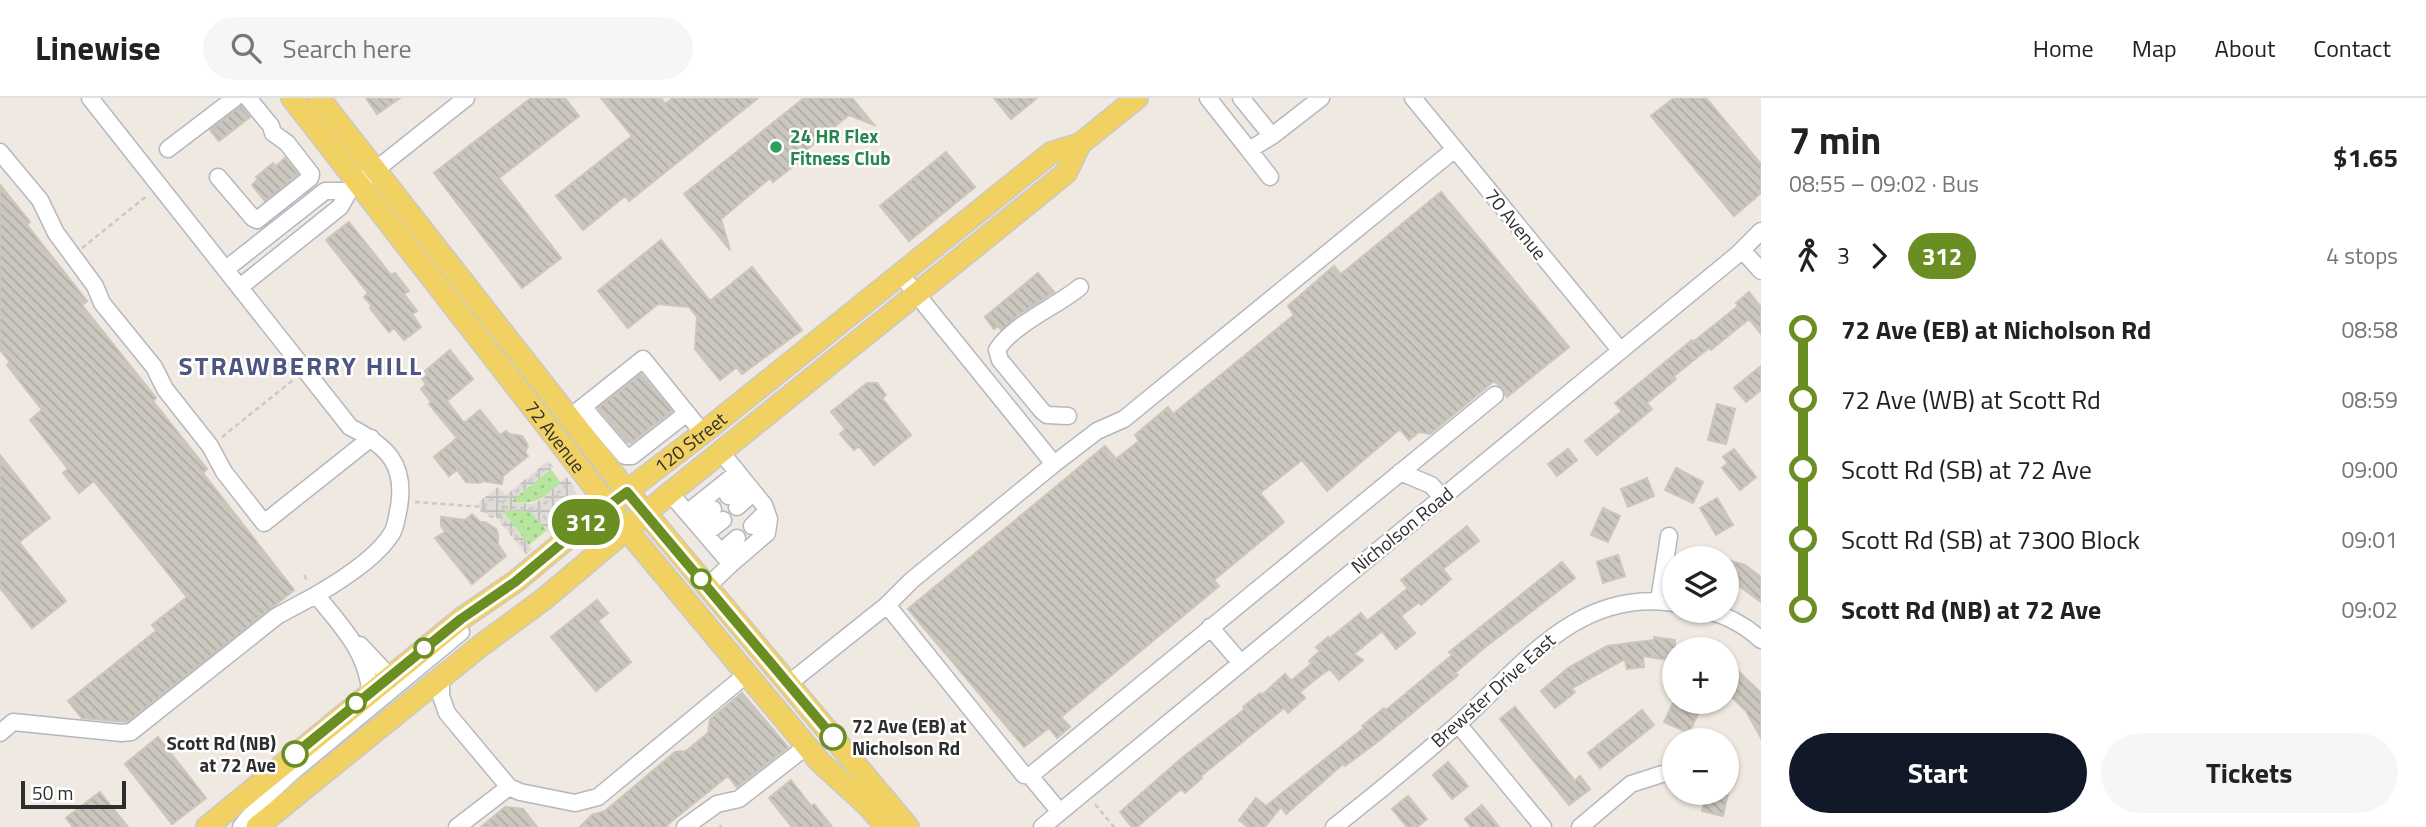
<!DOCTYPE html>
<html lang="en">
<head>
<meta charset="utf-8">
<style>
	:root { --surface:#fff; --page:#f6f6f6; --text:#222; --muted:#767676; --line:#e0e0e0; --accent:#111827 }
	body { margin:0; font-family:"Titillium Web",sans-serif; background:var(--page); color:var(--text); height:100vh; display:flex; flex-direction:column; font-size:26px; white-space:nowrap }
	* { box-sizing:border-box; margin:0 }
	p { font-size:23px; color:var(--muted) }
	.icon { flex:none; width:38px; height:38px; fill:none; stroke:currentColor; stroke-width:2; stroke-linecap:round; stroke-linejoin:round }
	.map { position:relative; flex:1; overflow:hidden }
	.drawer { display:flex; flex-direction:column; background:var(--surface); width:665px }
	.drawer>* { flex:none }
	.badge { padding:0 14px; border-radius:23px; font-size:24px; line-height:46px }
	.buttons { position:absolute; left:1662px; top:448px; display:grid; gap:14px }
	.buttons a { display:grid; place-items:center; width:77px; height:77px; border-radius:50%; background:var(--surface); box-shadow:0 2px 5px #0004; font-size:35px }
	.scale { position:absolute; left:21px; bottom:18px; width:105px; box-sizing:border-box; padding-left:7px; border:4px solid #2e2e2e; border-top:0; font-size:19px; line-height:24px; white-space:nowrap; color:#2e2e2e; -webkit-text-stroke:5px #fff; paint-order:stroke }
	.map>.badge { position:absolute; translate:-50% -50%; box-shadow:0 0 0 4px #fff }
	.legs { display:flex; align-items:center; gap:10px; height:77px; padding:0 28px; font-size:23px }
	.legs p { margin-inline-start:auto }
	.headline { display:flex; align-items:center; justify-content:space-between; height:119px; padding:0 28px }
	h1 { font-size:38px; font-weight:700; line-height:52px }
	.button { display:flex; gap:14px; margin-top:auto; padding:14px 28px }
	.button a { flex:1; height:80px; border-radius:42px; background:var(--accent); color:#fff; font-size:28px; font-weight:700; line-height:80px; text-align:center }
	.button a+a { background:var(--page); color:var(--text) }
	ul { padding:0 28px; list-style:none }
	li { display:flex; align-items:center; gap:24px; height:70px; font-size:26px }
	li i { display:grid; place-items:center; width:10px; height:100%; margin:0 9px; background:currentColor }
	li i::after { content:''; width:18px; height:18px; margin:-9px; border:5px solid; border-radius:50%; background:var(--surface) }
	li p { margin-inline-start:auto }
	li:first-child i { background:linear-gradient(#0000 50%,currentColor 0) }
	li:last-child i { background:linear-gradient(currentColor 50%,#0000 0) }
	header { display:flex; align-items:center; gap:42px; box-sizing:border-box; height:98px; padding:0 35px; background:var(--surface); border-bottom:2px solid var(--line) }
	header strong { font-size:33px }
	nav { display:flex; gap:38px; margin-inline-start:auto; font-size:24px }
	.search { width:490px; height:63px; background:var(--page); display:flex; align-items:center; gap:18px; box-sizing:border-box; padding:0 24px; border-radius:38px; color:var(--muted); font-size:26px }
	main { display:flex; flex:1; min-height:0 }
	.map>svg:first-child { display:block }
</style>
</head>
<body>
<header>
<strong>Linewise</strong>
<div class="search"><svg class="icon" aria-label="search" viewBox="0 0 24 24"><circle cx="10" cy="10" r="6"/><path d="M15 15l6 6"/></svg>Search here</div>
<nav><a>Home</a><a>Map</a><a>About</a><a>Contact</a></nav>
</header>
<main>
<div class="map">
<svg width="1761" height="729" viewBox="0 0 1761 729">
	<defs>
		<pattern id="grass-dots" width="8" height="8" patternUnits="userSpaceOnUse" patternTransform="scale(1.75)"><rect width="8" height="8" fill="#b6e59e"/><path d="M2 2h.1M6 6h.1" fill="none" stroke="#9dc588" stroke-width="1.8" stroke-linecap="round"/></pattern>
		<pattern id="plaza-grid" width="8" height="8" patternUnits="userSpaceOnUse" patternTransform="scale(1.75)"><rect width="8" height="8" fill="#dfdcd8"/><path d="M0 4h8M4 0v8" fill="none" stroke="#c0bdba"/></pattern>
		<pattern id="building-back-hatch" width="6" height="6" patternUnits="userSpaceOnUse" patternTransform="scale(1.75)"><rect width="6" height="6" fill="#cbc7bf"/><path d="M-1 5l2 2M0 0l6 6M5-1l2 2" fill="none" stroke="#afaba4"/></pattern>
	</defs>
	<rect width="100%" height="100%" fill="#efe9e1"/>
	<path fill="url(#grass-dots)" d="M551 371 561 385C540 402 538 406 510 404Z
		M504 412 531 414 547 432 529 447 504 415Z"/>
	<path fill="url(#plaza-grid)" d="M548 363 553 369 511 404 532 406 542 401 566 379 573 387 581 407 574 422 552 439 531 414 505 412 504 415 532 451 526 456 496 419 480 413 479 404 498 389 506 397Z"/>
	<path fill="url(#building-back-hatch)" stroke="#cbc5ba" stroke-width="2" d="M366 0H400L377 16Z
		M531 0H565L579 18 499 80 561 160 522 190 434 75Z
		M601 0H661L665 6 673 0H758L629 103 625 98 583 132 556 98 632 38Z
		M804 0H852L874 27 849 17 799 58 801 62 773 84 770 80 721 121 730 152 684 96Z
		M994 0H1037L1011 21Z
		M1674 0H1706L1761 66V95L1734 118 1651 18Z
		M241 8 250 19 219 43 210 32Z
		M946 54 975 89 909 143 880 108Z
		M285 60 298 76 265 103 252 87 258 81 256 79 273 65 276 68Z
		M0 87 30 124 27 127 87 203 82 207 156 300 153 303 207 371 203 375 294 492 127 624 82 620 68 603 156 533 152 527 187 499 94 383 79 395 63 375 68 371 30 322 42 312 7 267 10 264 0 252Z
		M1441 94 1569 249 1507 299 1503 291 1494 283 1430 336 1419 334 1409 342 1400 331 1327 393 1302 362 1260 395 1284 424 1214 482 1219 488 1061 619 1070 629 1057 640 1049 630 1024 649 908 511 1105 348 1116 361 1139 343 1135 337 1168 309 1173 316 1294 217 1288 208 1334 168 1341 176Z
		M349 124 391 177 395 175 409 193 404 196 417 213 412 216 421 229 404 242 394 230 389 234 370 210 372 208 364 199 368 195 326 142Z
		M661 142 710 203 752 169 802 232 742 276 737 269 720 282 695 251 697 219 689 209 658 206 628 230 598 193Z
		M1038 175 1054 194 1018 217 1001 232 998 228 994 231 985 219Z
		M1749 194 1761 209V236L1749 221 1711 252 1709 250 1674 278 1676 281 1647 305 1652 311 1597 357 1585 343 1622 313 1615 305 1692 242 1693 244 1738 208 1736 205Z
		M450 252 473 281 447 303 464 325 480 312 500 337 506 333 509 336 522 338 526 344 528 348 525 354 528 358 503 378 502 386 482 383 480 385 466 384 457 372 449 378 434 359 457 340 429 306 431 304 421 291 426 286 422 281 427 277 425 273Z
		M1761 268V292L1746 304 1734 290Z
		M641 276 672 313 631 345 627 344 598 310Z
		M867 285H877L886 297 882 300 911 337 874 367 859 348 854 352 840 336 845 331 831 314Z
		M1717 306 1735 311 1726 346 1708 342Z
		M1568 351 1577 362 1557 378 1548 366Z
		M1734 351 1756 379 1740 392 1722 370 1728 365 1723 359Z
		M0 357 50 420 19 444 66 503 32 530 0 490Z
		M1676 370 1703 384 1693 405 1665 392Z
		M1647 380 1654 398 1628 409 1621 391Z
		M1717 400 1733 427 1716 437 1700 410Z
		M1603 410 1620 418 1608 444 1591 437Z
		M472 416 480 424H485L496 431 498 436V446L506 458 472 486 435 440 445 434 441 428V419L465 422Z
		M1467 428 1479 443 1443 471 1451 481 1421 507 1419 504 1401 518 1415 535 1396 551 1382 533 1354 556 1363 562 1339 582 1330 571 1321 577 1300 594 1305 600 1288 615 1284 610 1201 678 1202 680 1185 695 1181 691 1137 729H1132L1120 714 1183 659 1245 611 1243 609 1260 595 1262 597 1285 576 1291 583 1311 566 1309 563 1320 553 1316 549 1328 539 1329 541 1361 515 1367 523 1408 490 1401 482Z
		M1618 457 1625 478 1603 485 1597 464Z
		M1727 462 1745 467 1761 479V504L1727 479Z
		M1562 464 1575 480 1484 550 1455 575 1458 577 1376 645 1345 668 1343 666 1286 716 1281 709 1265 729H1248L1239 722 1256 700 1266 708 1364 630 1362 628 1384 610 1386 612 1452 557 1449 554Z
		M597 502 608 515 598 523 631 564 596 593 551 539Z
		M1654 539 1675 542V563L1643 558 1644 569 1627 571 1625 561 1572 590 1575 594 1555 610 1541 593 1568 570 1607 548 1654 542Z
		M1735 570 1761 595V640L1746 613 1727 594V578Z
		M742 595 788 649 737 689 728 678 668 726 667 729H580L592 717 605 713 675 654 686 653 708 635 710 621Z
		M1673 605 1698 616 1689 635 1664 624Z
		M1515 609 1575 683 1580 678 1590 691 1569 707 1500 621Z
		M1642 612 1654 627 1600 670 1588 655Z
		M158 639 206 700 172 726 125 666Z
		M1448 664 1468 688 1452 701 1433 677Z
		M791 682 811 708 814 706 832 729H792L769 700Z
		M100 694 128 729H73L66 720Z
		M1706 695H1728L1723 718 1702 713Z
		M1408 698 1427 721 1417 729H1407L1392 711Z
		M1482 707 1499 729H1471L1465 721Z
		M505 709 523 711 537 729H481Z"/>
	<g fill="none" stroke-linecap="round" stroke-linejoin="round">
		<g stroke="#b4b7c1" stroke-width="19">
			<path id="minor" d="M90 0 350 329C387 348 406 366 399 409 397 417 396 429 392 435 378 459 340 483 316 497 340 526 368 555 370 594
				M1208 0 1249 52 1272 38 1321 0
				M1241 0 1272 38
				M1413 0 1620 252
				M168 51 235 0
				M1249 52 1270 79
				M0 54 40 102 56 135 95 188 102 205 154 269 165 291 210 348 224 374 264 425 371 340
				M218 79 253 120 257 122 310 80 311 76 287 45 273 35 271 28 248 0
				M1742 152 1761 173
				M226 171 325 93H349
				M901 177 1054 366
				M240 189 340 109 349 93 466 0
				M583 309 625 358H632L687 315
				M1068 318 1047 317 1042 313 1000 262 997 252C1013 226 1056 209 1080 189
				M569 320 643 261 703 335
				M721 354 764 407 769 421 767 435 731 466
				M1400 374 1431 387 1442 399
				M670 395 731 466 707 489
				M728 398 745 385
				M737 409 753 395
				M687 415 737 375
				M697 426 713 411
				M752 428 766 414
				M705 436 723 422
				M721 454 737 440
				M1659 503 1669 438
				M887 507 1024 677 1030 678 1060 714
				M1708 513C1728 518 1746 528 1761 542
				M1210 529 1241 565
				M360 547 389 578
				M441 579V598L447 615 509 689
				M788 586 887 507 912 482 1054 366 1097 333 1124 321 1455 51
				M1458 626 1543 729
				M0 635 13 624 122 635 131 634 277 518 316 497
				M1030 678 1495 297
				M241 729 266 698 291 675 461 534
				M457 729 509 689 520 694 575 705 598 699 747 576
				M685 729 717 706 739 701 807 648
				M1042 729 1738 156 1761 133
				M1334 729C1376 696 1417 662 1457 627 1522 569 1576 490 1675 505
				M1580 729 1631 686 1662 676"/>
		</g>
		<g stroke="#c9c9c9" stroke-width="24">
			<g id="major">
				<path id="s1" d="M292 0 637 444 820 664 869 709 886 729"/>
				<path d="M319 0 619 383 908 729"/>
				<path id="s2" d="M207 729 461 521 515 484 593 419 703 335 1051 55 1080 46 1137 0"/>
				<path d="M257 729 479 549 544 501 670 395 1066 75 1080 46"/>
			</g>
		</g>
		<path stroke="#c9c9c9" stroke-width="2.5" stroke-dasharray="5 3.5" stroke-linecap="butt" d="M82 150 148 97
			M222 339 293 282
			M555 398C566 398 573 407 569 417
			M485 410a9 9 0 1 1 18 0a9 9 0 1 1-18 0Z
			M567 403 581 407
			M415 404 485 409
			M502 405 551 366
			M503 409 538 411 567 387
			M538 411 553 430
			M499 417 527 451
			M304 477 308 484
			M1095 706 1114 729
			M720 727 721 729"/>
		<use href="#minor" stroke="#fff" stroke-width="16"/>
		<use href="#major" stroke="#f2d163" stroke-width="21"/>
	</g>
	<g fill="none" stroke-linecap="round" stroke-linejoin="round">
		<g stroke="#fff" stroke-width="16">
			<path id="line-1" d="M295 656 461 521 515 484 593 419 627 394 833 639"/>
		</g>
		<use href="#line-1" stroke="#6b8e23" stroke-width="10"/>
	</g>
	<circle fill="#2e9e5b" stroke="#fff" stroke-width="2.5" cx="776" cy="49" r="7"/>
	<g fill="#fff" stroke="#6b8e23" stroke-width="3.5">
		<circle cx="701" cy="481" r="9"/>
		<circle cx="424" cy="550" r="9"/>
		<circle cx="356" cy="605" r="9"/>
		<circle cx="833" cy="639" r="12"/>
		<circle cx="295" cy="656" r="12"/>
	</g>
	<g text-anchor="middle" stroke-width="5" stroke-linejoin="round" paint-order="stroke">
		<g font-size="19" font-weight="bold" fill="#27864d" stroke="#fff" text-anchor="start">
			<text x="790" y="45">24 HR Flex<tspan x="790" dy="22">Fitness Club</tspan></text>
		</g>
		<g font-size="19" fill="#2e2e2e" stroke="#fff">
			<text transform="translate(1516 126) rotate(51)" y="7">70 Avenue</text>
			<text dy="7" stroke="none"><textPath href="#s1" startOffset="429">72 Avenue</textPath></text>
			<text dy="7" stroke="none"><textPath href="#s2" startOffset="618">120 Street</textPath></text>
			<text transform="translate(1402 432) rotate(-39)" y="7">Nicholson Road</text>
			<text transform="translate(1493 592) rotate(-42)" y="7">Brewster Drive East</text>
		</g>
		<g font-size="19" font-weight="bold" fill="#2e2e2e" stroke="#fff" text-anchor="start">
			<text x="852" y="635">72 Ave (EB) at<tspan x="852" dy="22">Nicholson Rd</tspan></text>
			<text x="276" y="652" text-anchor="end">Scott Rd (NB)<tspan x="276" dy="22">at 72 Ave</tspan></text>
		</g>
		<g font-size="26" font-weight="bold" letter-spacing="2" fill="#4d5680" stroke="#fff">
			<text x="301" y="277">STRAWBERRY HILL</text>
		</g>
	</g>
</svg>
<div class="buttons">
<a><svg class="icon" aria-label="layers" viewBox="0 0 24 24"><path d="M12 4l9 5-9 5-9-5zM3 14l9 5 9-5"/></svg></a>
<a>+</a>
<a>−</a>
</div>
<div class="scale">50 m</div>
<b class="badge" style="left:586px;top:424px;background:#6b8e23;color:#fff">312</b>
</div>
<section class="drawer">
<div class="headline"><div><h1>7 min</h1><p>08:55 – 09:02 · Bus</p></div><b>$1.65</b></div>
<div class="legs"><svg class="icon" aria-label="walk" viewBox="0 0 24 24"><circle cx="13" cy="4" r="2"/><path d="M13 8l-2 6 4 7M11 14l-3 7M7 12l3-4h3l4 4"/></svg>3<svg class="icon" aria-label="forward" viewBox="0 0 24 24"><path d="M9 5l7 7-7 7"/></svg><b class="badge" style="background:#6b8e23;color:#fff">312</b><p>4 stops</p></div>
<ul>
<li><i style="color:#6b8e23"></i><b>72 Ave (EB) at Nicholson Rd</b><p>08:58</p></li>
<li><i style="color:#6b8e23"></i><span>72 Ave (WB) at Scott Rd</span><p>08:59</p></li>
<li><i style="color:#6b8e23"></i><span>Scott Rd (SB) at 72 Ave</span><p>09:00</p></li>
<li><i style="color:#6b8e23"></i><span>Scott Rd (SB) at 7300 Block</span><p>09:01</p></li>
<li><i style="color:#6b8e23"></i><b>Scott Rd (NB) at 72 Ave</b><p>09:02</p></li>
</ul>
<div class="button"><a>Start</a><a>Tickets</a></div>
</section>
</main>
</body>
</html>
